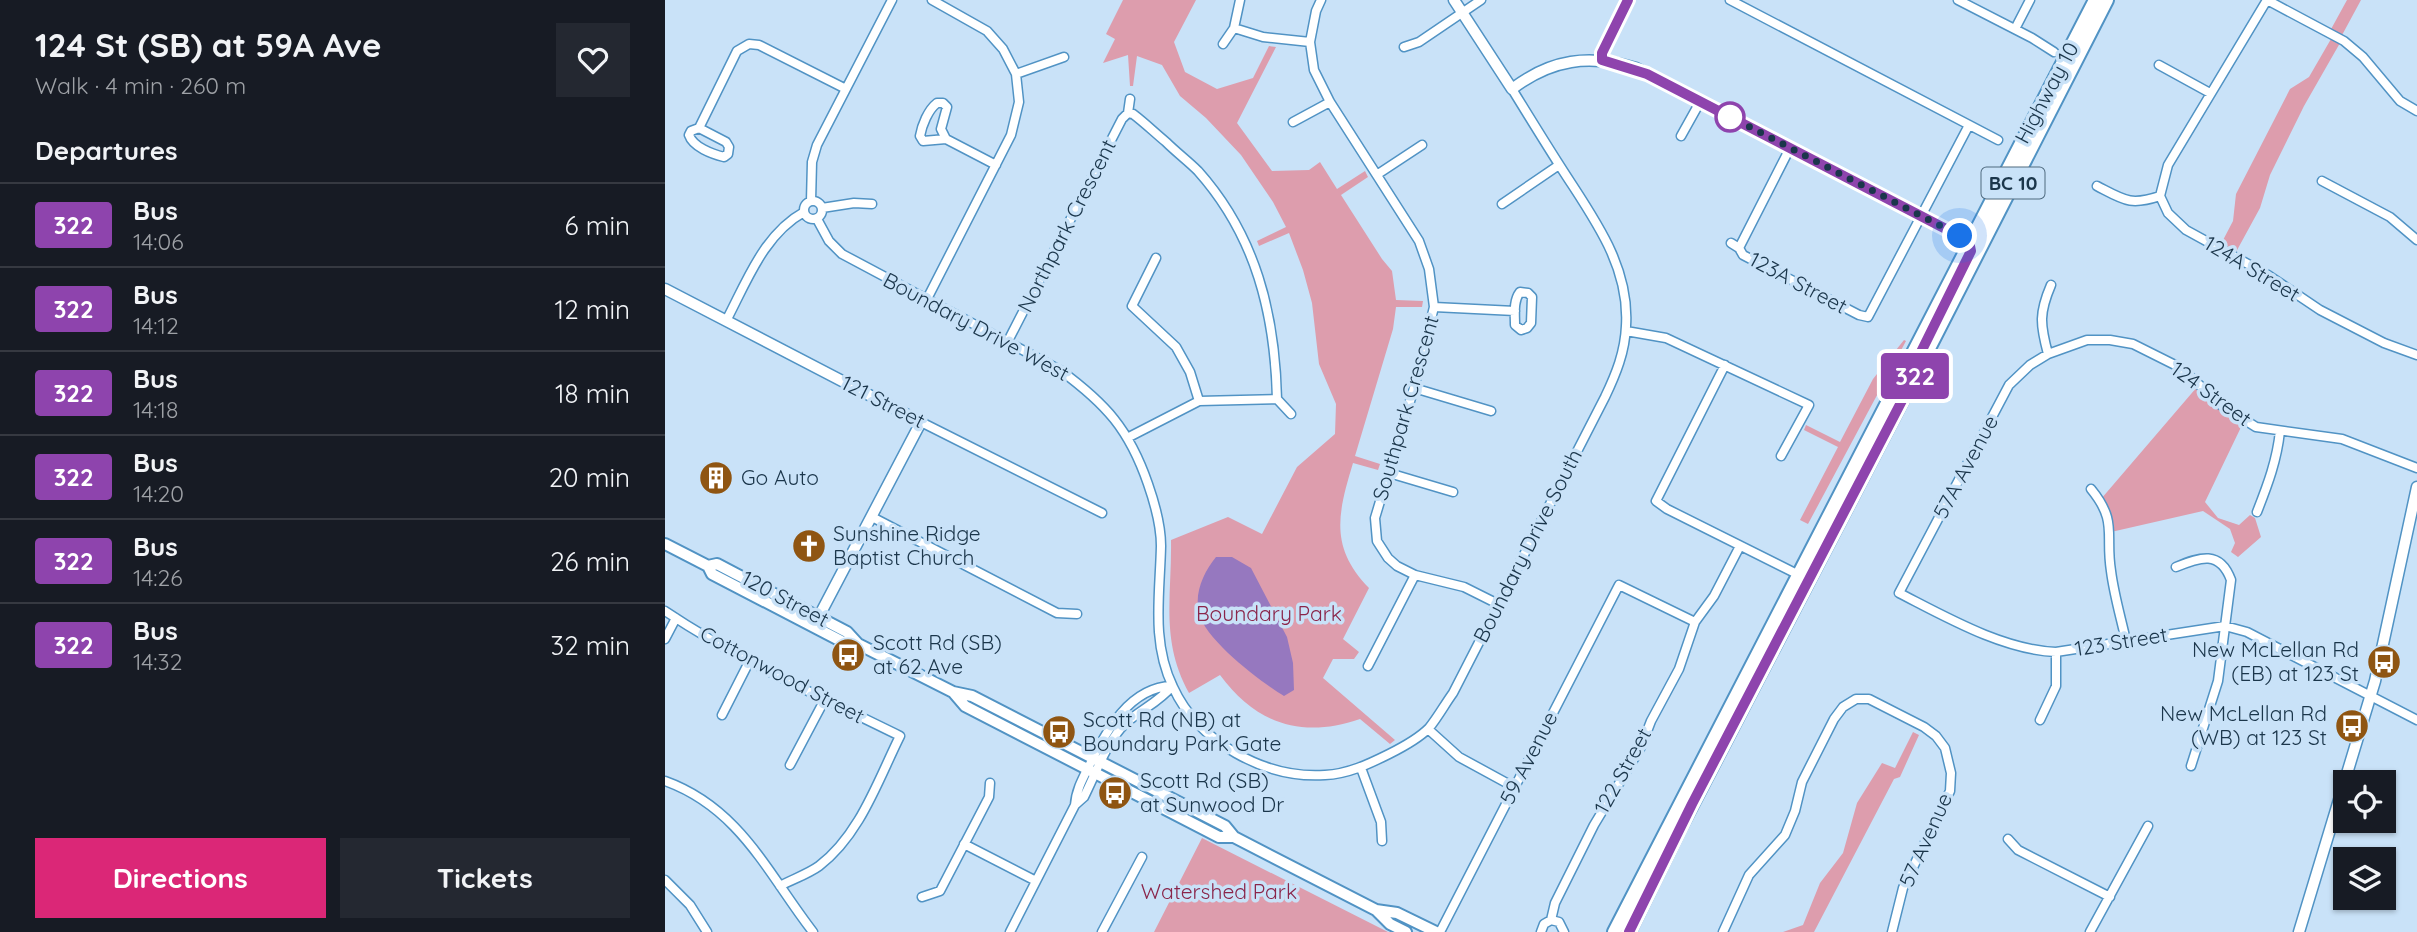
<!DOCTYPE html>
<html lang="en">
<head>
<meta charset="utf-8">
<style>
	:root { --surface:#171b24; --page:#242831; --text:#f1f3f6; --muted:#9ea1a6; --line:#363941; --accent:#db2777 }
	body { margin:0; font-family:Quicksand,sans-serif; background:var(--page); color:var(--text); height:100vh; display:flex; flex-direction:column; font-size:26px; white-space:nowrap }
	* { box-sizing:border-box; margin:0 }
	p { font-size:23px; color:var(--muted) }
	.icon { flex:none; width:38px; height:38px; fill:none; stroke:currentColor; stroke-width:2; stroke-linecap:round; stroke-linejoin:round }
	.map { position:relative; flex:1; overflow:hidden }
	.side { display:flex; flex-direction:column; background:var(--surface); width:665px }
	.side>* { flex:none }
	.badge { padding:0 14px; border-radius:5px; font-size:24px; line-height:46px }
	.tools { position:absolute; left:1668px; top:770px; display:grid; gap:14px }
	.tools a { display:grid; place-items:center; width:63px; height:63px; border-radius:0px; background:var(--surface); box-shadow:0 2px 5px #0004; font-size:35px }
	.you { position:absolute; width:35px; height:35px; margin:-18px; border:5px solid #fff; border-radius:50%; background:#1a73e8; box-shadow:0 0 0 10px #1a73e833 }
	.map>.badge { position:absolute; translate:-50% -50%; box-shadow:0 0 0 4px #fff }
	h2 { padding:0 35px; font-size:26px; line-height:63px }
	.round { display:grid; place-items:center; flex:none; width:74px; height:74px; border-radius:0px; background:var(--page) }
	.summary { display:flex; align-items:center; justify-content:space-between; height:119px; padding:0 35px }
	h1 { font-size:33px; font-weight:700; line-height:52px }
	.button { display:flex; gap:14px; margin-top:auto; padding:14px 35px }
	.button a { flex:1; height:80px; border-radius:0px; background:var(--accent); color:#fff; font-size:28px; font-weight:700; line-height:80px; text-align:center }
	.button a+a { background:var(--page); color:var(--text) }
	ul { padding:0; list-style:none }
	li { display:flex; align-items:center; gap:21px; height:84px; padding:0 35px; border-top:2px solid var(--line) }
	li div { flex:1 }
	li b { display:block; font-size:26px }
	li em { font-style:normal }
	li .badge { min-width:77px; font-weight:700; text-align:center }
	main { display:flex; flex:1; min-height:0 }
	.map>svg:first-child { display:block }
</style>
</head>
<body>
<main>
<section class="side">
<div class="summary"><div><h1>124 St (SB) at 59A Ave</h1><p>Walk · 4 min · 260 m</p></div><a class="round"><svg class="icon" aria-label="heart" viewBox="0 0 24 24"><path d="M12 20l-8-8c-3-5 5-10 8-4 3-6 11-1 8 4z"/></svg></a></div>
<h2>Departures</h2>
<ul>
<li><span class="badge" style="background:#8e44ad;color:#fff">322</span><div><b>Bus</b><p>14:06</p></div><em>6 min</em></li>
<li><span class="badge" style="background:#8e44ad;color:#fff">322</span><div><b>Bus</b><p>14:12</p></div><em>12 min</em></li>
<li><span class="badge" style="background:#8e44ad;color:#fff">322</span><div><b>Bus</b><p>14:18</p></div><em>18 min</em></li>
<li><span class="badge" style="background:#8e44ad;color:#fff">322</span><div><b>Bus</b><p>14:20</p></div><em>20 min</em></li>
<li><span class="badge" style="background:#8e44ad;color:#fff">322</span><div><b>Bus</b><p>14:26</p></div><em>26 min</em></li>
<li><span class="badge" style="background:#8e44ad;color:#fff">322</span><div><b>Bus</b><p>14:32</p></div><em>32 min</em></li>
</ul>
<div class="button"><a>Directions</a><a>Tickets</a></div>
</section>
<div class="map">
<svg width="1752" height="932" viewBox="0 0 1752 932">
	<rect width="100%" height="100%" fill="#c9e2f8"/>
	<path fill="#dd9dad" d="M458 0H531L509 42 520 72 552 89 588 78 604 46 611 47 572 123 607 171 644 170 655 162 672 189 700 171 703 177 676 195 717 259 727 271 731 300 758 301 757 307H731L728 329 690 456 715 464 713 470 688 463C673 513 664 547 704 588L678 639 694 652 689 659H668L658 678 730 740 725 744 695 719C637 739 591 724 555 675L524 693C495 640 507 596 506 540L563 517 597 534 632 467 670 434 671 404 654 364 647 303 638 270 624 233 594 246 592 241 621 227 608 202 576 155 541 118 515 96 497 65 472 56 468 86H465L463 55 438 63 450 39 441 34Z
		M1682 0H1696L1676 37 1665 31Z
		M1666 39 1675 43 1639 106 1605 175 1595 208 1571 252 1556 244 1568 221 1571 194 1625 89 1644 77Z
		M1239 340 1241 341 1143 524 1135 520 1173 447 1139 430 1141 425 1175 442 1208 379Z
		M1532 387 1578 423 1540 502 1553 518 1574 525 1585 515 1590 518 1596 537 1573 557 1566 552 1570 543 1565 529 1538 511 1446 532 1436 499Z
		M1248 732 1254 735 1235 777 1229 779 1149 932H1118L1138 925 1155 883 1178 853 1192 803 1217 763 1230 768Z
		M537 838 723 932H489Z"/>
	<path fill="#9678bf" d="M551 557H567L586 568 622 637 628 663 629 690 619 696C596 682 540 640 534 613 529 592 539 572 551 557Z"/>
	<g fill="none" stroke-linecap="round" stroke-linejoin="round">
		<g stroke="#5193c4" stroke-width="11">
			<path id="minor" d="M656 0 651 11 645 42 649 70 665 102 754 241 764 269 769 307 749 388 710 518 712 541 723 558 732 566 750 575 799 587 833 604
				M1065 0 1333 140
				M1293 0 1367 38 1389 52
				M1602 0 1679 41 1698 57 1735 101 1752 111
				M569 28 598 37 645 42
				M1350 29 1365 0
				M558 44 569 28 575 0
				M739 47 754 42 816 0
				M1494 65 1545 93
				M351 74 399 57
				M463 113 465 99
				M628 122 665 102
				M34 128 61 142 64 147 63 154 59 157C47 154 28 147 24 135L26 131 34 128 72 51 84 44 94 45 181 89
				M1016 136 1035 102
				M281 139 276 129 282 107 278 103H272C263 110 257 125 255 136L258 141 281 139 331 165
				M713 174 757 145
				M1657 181 1725 217 1752 240
				M1432 186C1459 200 1465 206 1495 196L1503 213 1521 230 1603 275 1655 310 1719 343 1752 355
				M1495 196 1503 165 1602 0
				M139 210a9 9 0 1 1 18 0a9 9 0 1 1-18 0Z
				M146 201 147 162 152 145 227 0
				M837 204 894 165
				M157 208 189 203 207 204
				M152 219 164 241 177 254 395 370C441 404 464 429 483 484 490 504 496 526 496 546 495 594 486 642 508 687 533 742 600 779 660 775 683 774 704 764 724 754 738 747 753 739 764 728 773 717 780 704 788 693L940 397C951 374 960 352 961 326 965 264 926 215 895 166 879 141 863 115 847 89
				M1066 243 1074 248 1078 255 1194 315 1203 317 1304 125
				M1074 248 1125 148
				M491 258 467 306 511 347 525 372 534 401
				M855 292 863 293 867 297 866 323 862 328 856 330 850 325C850 314 848 301 855 292Z
				M262 299 346 135 354 102 351 74 338 49 322 31 267 0
				M769 307 850 311
				M61 321C82 281 99 234 139 212
				M961 331 1001 338 1144 405 1116 456
				M343 341 457 119 463 113 468 114C480 123 490 133 501 142 511 152 523 161 533 171 591 236 610 314 612 399L534 401 464 437
				M1383 354C1375 324 1374 313 1386 285
				M1060 365 991 501 1002 509 1134 575
				M749 388 826 411
				M612 399 626 414
				M256 422 437 513
				M1752 468 1677 439 1591 427 1556 405 1516 368 1468 344 1445 340H1422L1383 354 1365 365 1344 385 1234 593C1281 617 1338 650 1391 652L1560 626 1582 632 1752 720
				M724 473 788 492
				M1426 489C1453 522 1440 534 1446 571 1449 595 1456 618 1461 641
				M1592 512C1603 484 1612 460 1615 431
				M207 517 392 613 412 614
				M1511 567C1535 557 1555 550 1566 580L1553 681 1526 766
				M0 611C73 660 156 697 235 736 213 780 195 835 154 866 143 874 128 879 115 886
				M0 639 11 618
				M703 666 750 575
				M57 715 85 660
				M1375 720 1391 686V652
				M763 729 794 757 849 787
				M125 765 160 699
				M696 768 716 822 717 841
				M0 781C75 808 103 874 148 932
				M410 805 419 797C430 775 440 747 456 728 471 711 493 704 507 686
				M1343 839 1353 850 1445 897
				M299 844 371 881
				M0 880 25 905 42 932
				M257 897 275 891 324 797 325 783
				M886 920 890 903 929 825 976 747 986 721 1014 669 1030 622 1049 596 1075 546
				M345 932 410 805C411 790 418 778 425 764 441 731 465 687 507 686
				M437 932 477 857
				M775 932 954 585 1030 622
				M876 932 879 924 886 920 894 922 899 932
				M1058 932 1084 875 1120 835 1130 811 1137 782 1169 719 1178 707 1191 699H1204L1259 727 1271 736 1280 748 1286 773 1285 791 1238 888 1227 932
				M1425 932 1483 826"/>
		</g>
		<g stroke="#5193c4" stroke-width="13">
			<path id="tertiary" d="M789 0 847 89C886 59 924 54 971 68L1304 241
				M937 60 938 53 963 0
				M0 289 256 422 151 622
				M1634 932 1710 681 1752 487"/>
		</g>
		<g stroke="#5193c4" stroke-width="14">
			<path id="secondary" d="M0 544 43 566 47 574 178 642 193 644
				M43 566 52 564 182 632 193 644 288 692 307 696 560 826 569 837 711 910 725 924 741 932
				M288 692 300 706 554 837H569
				M711 910 732 913 771 932"/>
		</g>
		<g stroke="#5193c4" stroke-width="16">
			<path id="trunk" d="M949 932 1430 0
				M964 932 1015 828 1255 366 1442 0"/>
		</g>
		<use href="#minor" stroke="#fff" stroke-width="8"/>
		<use href="#tertiary" stroke="#fff" stroke-width="10"/>
		<use href="#secondary" stroke="#fff" stroke-width="10"/>
		<use href="#trunk" stroke="#fff" stroke-width="12"/>
	</g>
	<g fill="none" stroke-linecap="round" stroke-linejoin="round">
		<g stroke="#fff" stroke-width="16">
			<path id="line" d="M963 0 937 53V60L982 74 1304 241 1306 251 1255 354V366L1027 804 964 932"/>
		</g>
		<use href="#line" stroke="#8e44ad" stroke-width="10"/>
		<path stroke="#1b364b" stroke-width="7" stroke-dasharray="0 12.6" d="M1065 117 1058 113 1295 236"/>
	</g>
	<defs>
		<g id="building-disc" transform="scale(1.75)"><circle r="9.5" fill="#8f5512" stroke="#c9e2f8"/><path d="M-4-6H4V6H1V3H-1V6H-4ZM-2.5-4.3h1.7v1.8h-1.7ZM.8-4.3h1.7v1.8H.8ZM-2.5-1h1.7V.8h-1.7ZM.8-1h1.7V.8H.8Z" fill="#fff"/></g>
		<g id="church-disc" transform="scale(1.75)"><circle r="9.5" fill="#8f5512" stroke="#c9e2f8"/><path d="M-1.2-6h2.4v3.5h3.3v2.4h-3.3V6h-2.4V-.1h-3.3v-2.4h3.3Z" fill="#fff"/></g>
		<g id="bus-disc" transform="scale(1.75)"><circle r="9.5" fill="#8f5512" stroke="#c9e2f8"/><path d="M-5-6H5V4H4V6H2V4H-2V6H-4V4H-5ZM-3.5-4V0h7V-4ZM-3.5 1.2v1.5H-2V1.2ZM2 1.2v1.5H3.5V1.2Z" fill="#fff"/></g>
	</defs>
	<g fill-rule="evenodd">
		<use href="#building-disc" x="51" y="478"/>
		<use href="#church-disc" x="144" y="546"/>
		<use href="#bus-disc" x="183" y="655"/>
		<use href="#bus-disc" x="1719" y="662"/>
		<use href="#bus-disc" x="1687" y="726"/>
		<use href="#bus-disc" x="394" y="732"/>
		<use href="#bus-disc" x="450" y="793"/>
	</g>
	<circle fill="#fff" stroke="#8e44ad" stroke-width="3.5" cx="1065" cy="117" r="14"/>
	<g text-anchor="middle" stroke-width="7" stroke-linejoin="round" paint-order="stroke">
		<rect fill="#c9e2f8" stroke="#4f6a7f" stroke-width="2" x="1316.5" y="167.5" width="63" height="31" rx="5"/>
		<g font-size="19" font-weight="bold" fill="#1b364b">
			<text x="1348" y="190">BC 10</text>
		</g>
		<g font-size="21" fill="#1b364b" stroke="#c9e2f8">
			<text transform="translate(1382 93) rotate(-62)" y="7">Highway 10</text>
			<text transform="translate(402 226) rotate(-63)" y="7">Northpark Crescent</text>
			<text transform="translate(1587 269) rotate(31)" y="7">124A Street</text>
			<text transform="translate(1133 283) rotate(28)" y="7">123A Street</text>
			<text transform="translate(311 327) rotate(28)" y="7">Boundary Drive West</text>
			<text transform="translate(1546 394) rotate(36)" y="7">124 Street</text>
			<text transform="translate(218 402) rotate(27)" y="7">121 Street</text>
			<text transform="translate(741 408) rotate(-74)" y="7">Southpark Crescent</text>
			<text transform="translate(1301 467) rotate(-62)" y="7">57A Avenue</text>
			<text transform="translate(863 546) rotate(-63)" y="7">Boundary Drive South</text>
			<text transform="translate(120 599) rotate(28)" y="7">120 Street</text>
			<text transform="translate(1456 642) rotate(-9)" y="7">123 Street</text>
			<text transform="translate(117 675) rotate(28)" y="7">Cottonwood Street</text>
			<text transform="translate(864 758) rotate(-63)" y="7">59 Avenue</text>
			<text transform="translate(958 771) rotate(-61)" y="7">122 Street</text>
			<text transform="translate(1261 840) rotate(-66)" y="7">57 Avenue</text>
		</g>
		<g font-size="21" fill="#1b364b" stroke="#c9e2f8" text-anchor="start">
			<text x="76" y="485">Go Auto</text>
			<text x="168" y="541">Sunshine Ridge<tspan x="168" dy="24">Baptist Church</tspan></text>
			<text x="208" y="650">Scott Rd (SB)<tspan x="208" dy="24">at 62 Ave</tspan></text>
			<text x="1694" y="657" text-anchor="end">New McLellan Rd<tspan x="1694" dy="24">(EB) at 123 St</tspan></text>
			<text x="1662" y="721" text-anchor="end">New McLellan Rd<tspan x="1662" dy="24">(WB) at 123 St</tspan></text>
			<text x="418" y="727">Scott Rd (NB) at<tspan x="418" dy="24">Boundary Park Gate</tspan></text>
			<text x="475" y="788">Scott Rd (SB)<tspan x="475" dy="24">at Sunwood Dr</tspan></text>
		</g>
		<g font-size="21" fill="#8a254a" stroke="#c9e2f8">
			<text x="604" y="621">Boundary Park</text>
			<text x="554" y="899">Watershed Park</text>
		</g>
	</g>
</svg>
<div class="tools">
<a><svg class="icon" aria-label="locate" viewBox="0 0 24 24"><circle cx="12" cy="12" r="6"/><path d="M12 2v4M12 18v4M2 12h4M18 12h4"/></svg></a>
<a><svg class="icon" aria-label="layers" viewBox="0 0 24 24"><path d="M12 4l9 5-9 5-9-5zM3 14l9 5 9-5"/></svg></a>
</div>
<div class="you" style="left:1295px;top:236px"></div>
<b class="badge" style="left:1250px;top:376px;background:#8e44ad;color:#fff">322</b>
</div>
</main>
</body>
</html>
